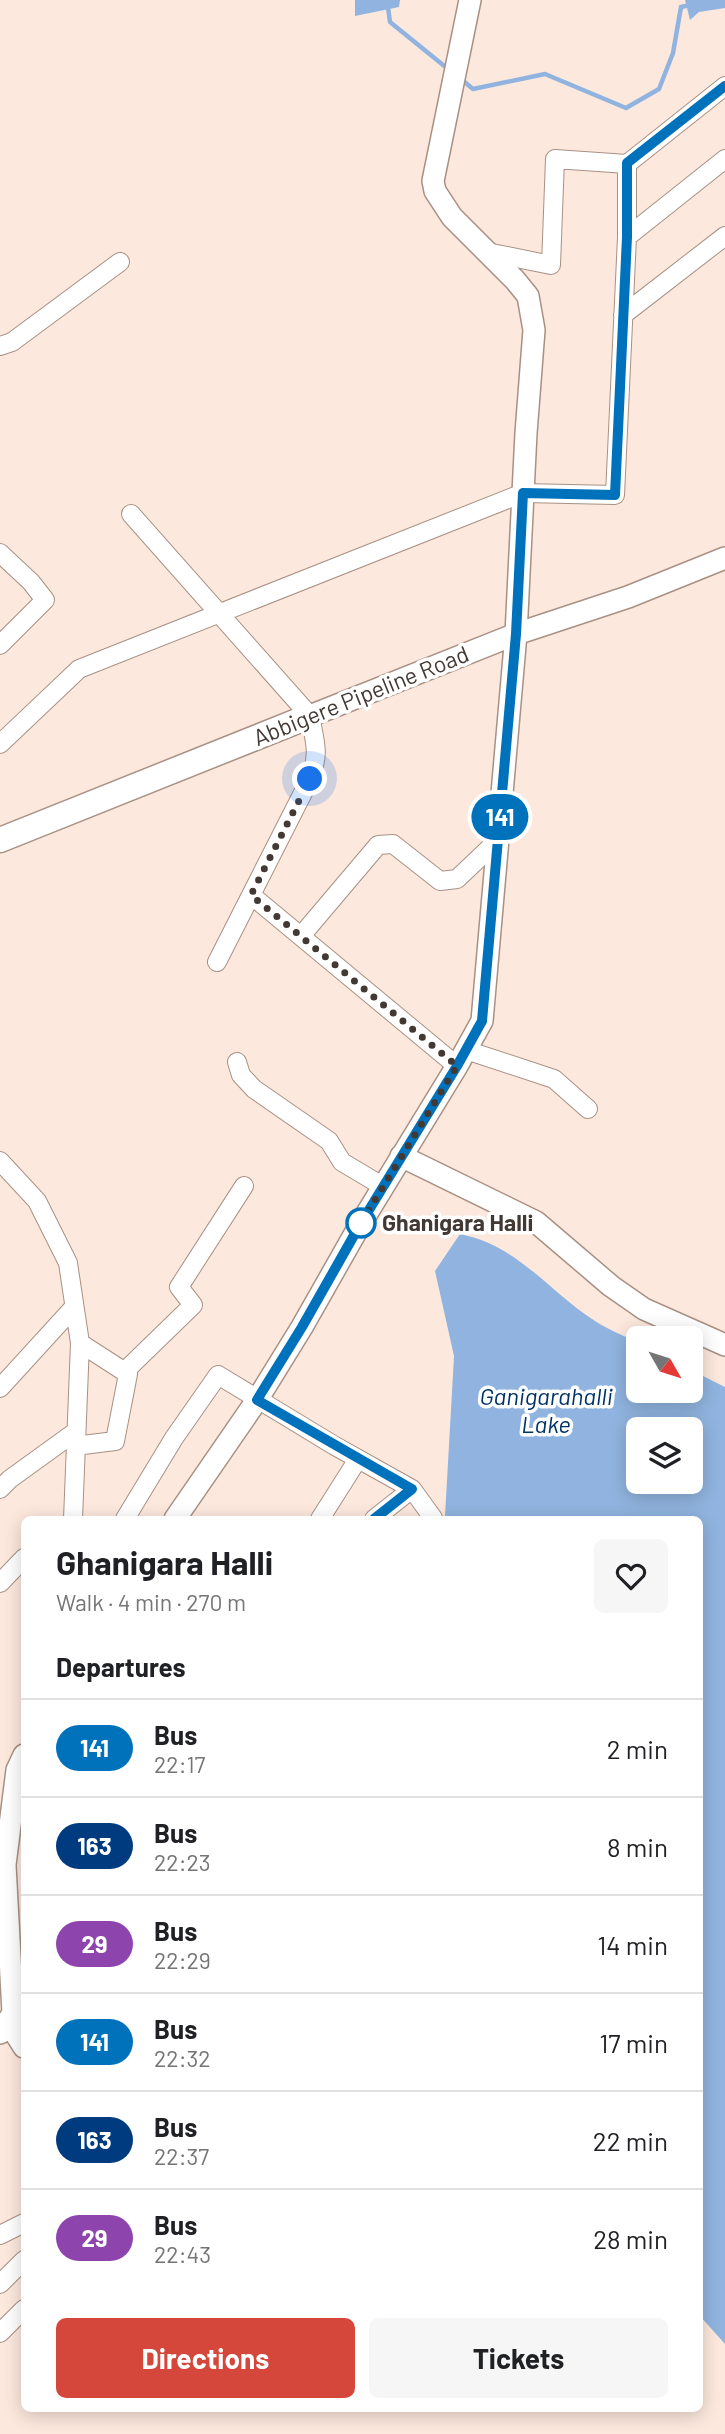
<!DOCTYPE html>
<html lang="en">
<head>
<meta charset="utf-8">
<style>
	:root { --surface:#fff; --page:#f6f6f6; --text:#202124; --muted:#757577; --line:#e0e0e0; --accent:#d5473b }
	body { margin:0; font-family:Barlow,sans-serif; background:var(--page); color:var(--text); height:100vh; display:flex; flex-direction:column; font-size:26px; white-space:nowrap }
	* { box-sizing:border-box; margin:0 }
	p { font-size:23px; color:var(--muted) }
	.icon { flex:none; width:38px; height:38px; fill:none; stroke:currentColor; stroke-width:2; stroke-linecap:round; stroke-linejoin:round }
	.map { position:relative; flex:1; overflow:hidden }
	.details { position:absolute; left:21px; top:1516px; width:682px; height:896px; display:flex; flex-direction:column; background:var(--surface); border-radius:10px; box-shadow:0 4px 18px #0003 }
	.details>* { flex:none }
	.badge { padding:0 14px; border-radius:23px; font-size:24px; line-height:46px }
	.needle { width:46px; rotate:129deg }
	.controls { position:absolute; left:626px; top:1326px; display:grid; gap:14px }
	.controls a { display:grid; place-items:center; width:77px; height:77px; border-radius:10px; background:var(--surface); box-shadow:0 4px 18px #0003; font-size:35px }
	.you { position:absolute; width:35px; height:35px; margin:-18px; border:5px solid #fff; border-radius:50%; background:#1a73e8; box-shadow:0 0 0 10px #1a73e833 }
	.map>.badge { position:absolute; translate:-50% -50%; box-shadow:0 0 0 4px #fff }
	h2 { padding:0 35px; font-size:26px; line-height:63px }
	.round { display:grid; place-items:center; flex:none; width:74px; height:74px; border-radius:10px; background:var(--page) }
	.summary { display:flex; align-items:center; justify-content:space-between; height:119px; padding:0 35px }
	h1 { font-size:33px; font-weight:700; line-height:52px }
	.primary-button { display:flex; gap:14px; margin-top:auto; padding:14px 35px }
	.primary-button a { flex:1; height:80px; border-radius:10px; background:var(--accent); color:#fff; font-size:28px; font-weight:700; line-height:80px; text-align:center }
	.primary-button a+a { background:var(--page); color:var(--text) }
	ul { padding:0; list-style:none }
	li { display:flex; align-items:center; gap:21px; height:98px; padding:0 35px; border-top:2px solid var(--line) }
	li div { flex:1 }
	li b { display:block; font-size:26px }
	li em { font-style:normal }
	li .badge { min-width:77px; font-weight:700; text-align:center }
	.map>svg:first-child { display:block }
</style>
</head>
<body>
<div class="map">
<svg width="725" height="2434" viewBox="0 0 725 2434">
	<rect width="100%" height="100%" fill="#fce8dd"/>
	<path fill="#90b4df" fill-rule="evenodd" d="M355 0H400L399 7 355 16Z
		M685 0H725V8L699 12 690 20Z
		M460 1234C519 1246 548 1291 595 1321 609 1330 624 1336 639 1343V1391H691V1370L725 1387V2344L700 2316V1519H443L445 1516 454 1356 435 1271ZM639 1430H691V1482H639Z"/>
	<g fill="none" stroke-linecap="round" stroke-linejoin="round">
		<path stroke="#90b4df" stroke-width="4.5" d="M387 0 390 22 448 69
			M461 79 473 89 545 74 626 108 659 89 673 53 681 7 690 5"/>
		<g stroke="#a89184" stroke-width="20">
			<path id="minor" d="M627 164 725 86
				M627 237 725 159
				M623 315 725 236
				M0 346 12 342 120 262
				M131 514 310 716C315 743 320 752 310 779L217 962
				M0 553 31 582 45 600 0 645
				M0 744 79 669 523 493 615 495 627 237V164L555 159 551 265 487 252
				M251 895 457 1066
				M301 936 378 845 393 844 440 881 457 879 498 840
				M466 1050 554 1079 588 1109
				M237 1062 241 1075 254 1089 329 1141 342 1162 384 1187
				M0 1161 37 1201 68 1263 80 1343 73 1519
				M124 1372 193 1305 179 1287 244 1186
				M0 1388 74 1307
				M75 1446 115 1441 128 1374 80 1343
				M0 1489 10 1479 75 1432
				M125 1519 174 1438 218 1375 335 1446 412 1489 433 1518
				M320 1519 358 1459
				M374 1519 412 1489
				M0 1583 24 1558
				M0 2235 24 2223
				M0 2284 24 2260
				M0 2333 24 2309"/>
		</g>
		<g stroke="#a89184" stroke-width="24">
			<path id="tertiary" d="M310 716 516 634 628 597 725 558
				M401 1156 536 1222 611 1286 644 1309 725 1345
				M175 1519 257 1400 302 1327 361 1223 457 1066 482 1021 516 634 526 433 534 330 528 296 515 280 452 217 435 191 433 181 470 0
				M13 2013 17 2036 24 2047
				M0 2033 13 2013 5 1865 17 1770 24 1755"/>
		</g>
		<g stroke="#a89184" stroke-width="27">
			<path id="secondary" d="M0 840 310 716"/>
		</g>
		<use href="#minor" stroke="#fff" stroke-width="18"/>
		<use href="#tertiary" stroke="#fff" stroke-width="21"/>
		<use href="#secondary" stroke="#fff" stroke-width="24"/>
	</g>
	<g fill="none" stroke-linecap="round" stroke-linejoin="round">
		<g stroke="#fff" stroke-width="16">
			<path id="line" d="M374 1519 412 1489 257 1400 302 1327 361 1223 457 1066 482 1021 516 634 523 493 615 495 627 237V163L725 86"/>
		</g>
		<use href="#line" stroke="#0072bc" stroke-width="10"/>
		<path stroke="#433934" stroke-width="7" stroke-dasharray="0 12.6" d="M310 779 251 895 457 1066 361 1223"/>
	</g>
	<circle fill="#fff" stroke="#0072bc" stroke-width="3.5" cx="361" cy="1223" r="14"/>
	<g text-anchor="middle" stroke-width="7" stroke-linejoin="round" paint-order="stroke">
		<g font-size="23" fill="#433934" stroke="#fff">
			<text transform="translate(361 696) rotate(-22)" y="8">Abbigere Pipeline Road</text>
		</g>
		<g font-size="23" font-weight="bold" fill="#433934" stroke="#fff" text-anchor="start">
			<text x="382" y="1231">Ghanigara Halli</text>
		</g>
		<g font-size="24" font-style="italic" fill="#003467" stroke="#fff">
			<text x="546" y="1405">Ganigarahalli<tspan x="546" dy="28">Lake</tspan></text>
		</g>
	</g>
</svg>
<div class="controls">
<a><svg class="needle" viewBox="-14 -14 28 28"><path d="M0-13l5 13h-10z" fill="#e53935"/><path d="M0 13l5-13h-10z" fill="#757577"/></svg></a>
<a><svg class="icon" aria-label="layers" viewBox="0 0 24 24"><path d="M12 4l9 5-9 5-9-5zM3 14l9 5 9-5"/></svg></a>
</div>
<div class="you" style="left:310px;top:779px"></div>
<b class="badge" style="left:500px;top:817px;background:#0072bc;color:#fff">141</b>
<section class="details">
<div class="summary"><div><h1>Ghanigara Halli</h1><p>Walk · 4 min · 270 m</p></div><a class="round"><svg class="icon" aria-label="heart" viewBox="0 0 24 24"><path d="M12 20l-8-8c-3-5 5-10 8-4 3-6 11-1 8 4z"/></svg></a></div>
<h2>Departures</h2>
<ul>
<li><span class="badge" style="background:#0072bc;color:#fff">141</span><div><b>Bus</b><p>22:17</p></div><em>2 min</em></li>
<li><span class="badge" style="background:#003b80;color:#fff">163</span><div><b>Bus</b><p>22:23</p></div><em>8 min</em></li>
<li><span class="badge" style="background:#8e44ad;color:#fff">29</span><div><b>Bus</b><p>22:29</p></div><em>14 min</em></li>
<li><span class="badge" style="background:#0072bc;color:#fff">141</span><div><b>Bus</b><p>22:32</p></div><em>17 min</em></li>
<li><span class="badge" style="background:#003b80;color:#fff">163</span><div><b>Bus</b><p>22:37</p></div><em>22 min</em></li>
<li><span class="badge" style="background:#8e44ad;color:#fff">29</span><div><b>Bus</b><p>22:43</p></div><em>28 min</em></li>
</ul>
<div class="primary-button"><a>Directions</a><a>Tickets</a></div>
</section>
</div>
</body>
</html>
